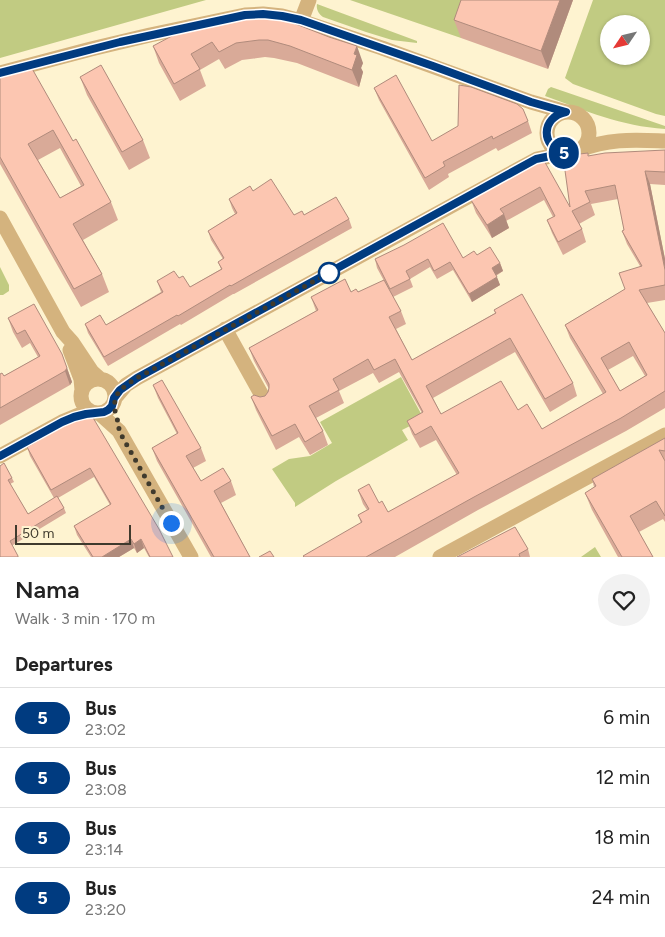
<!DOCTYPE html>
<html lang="en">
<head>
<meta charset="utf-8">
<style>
	:root { --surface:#fff; --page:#f2f2f2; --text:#222; --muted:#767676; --line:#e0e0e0 }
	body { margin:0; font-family:Figtree,sans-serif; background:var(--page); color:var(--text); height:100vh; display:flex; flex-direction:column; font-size:19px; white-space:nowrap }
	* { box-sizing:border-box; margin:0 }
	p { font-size:16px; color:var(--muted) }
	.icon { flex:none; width:28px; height:28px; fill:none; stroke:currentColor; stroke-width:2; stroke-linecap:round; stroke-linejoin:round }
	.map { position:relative; height:557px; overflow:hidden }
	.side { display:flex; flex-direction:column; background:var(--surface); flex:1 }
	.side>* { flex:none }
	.badge { padding:0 10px; border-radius:16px; font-size:18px; line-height:32px }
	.needle { width:32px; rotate:235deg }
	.controls { position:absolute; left:600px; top:15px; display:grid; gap:10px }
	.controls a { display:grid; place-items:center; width:50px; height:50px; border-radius:50%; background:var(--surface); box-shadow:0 1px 4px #0004; font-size:25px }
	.scale { position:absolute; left:15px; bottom:12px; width:116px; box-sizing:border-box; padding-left:5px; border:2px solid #3f3a2d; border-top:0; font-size:14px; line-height:18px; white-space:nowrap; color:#3f3a2d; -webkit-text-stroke:4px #fef3d0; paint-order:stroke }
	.you { position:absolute; width:25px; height:25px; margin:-12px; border:4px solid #fff; border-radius:50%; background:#1a73e8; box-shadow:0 0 0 8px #1a73e833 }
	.map>.badge { position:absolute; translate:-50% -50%; box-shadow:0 0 0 2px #fff }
	h2 { padding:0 15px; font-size:19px; line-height:45px }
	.round { display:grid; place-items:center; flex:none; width:52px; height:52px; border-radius:26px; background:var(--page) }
	.head { display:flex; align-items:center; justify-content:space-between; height:85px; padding:0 15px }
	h1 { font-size:24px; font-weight:600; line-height:38px }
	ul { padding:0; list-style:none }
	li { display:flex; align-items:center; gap:15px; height:60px; padding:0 15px; border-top:1px solid var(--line) }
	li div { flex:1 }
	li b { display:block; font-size:19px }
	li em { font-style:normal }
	li .badge { min-width:55px; font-weight:700; text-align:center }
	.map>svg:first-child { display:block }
</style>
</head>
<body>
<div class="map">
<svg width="665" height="557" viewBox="0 0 665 557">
	<rect width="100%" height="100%" fill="#fef3d0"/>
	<path fill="#c1cb82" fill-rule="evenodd" d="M0 0H206L0 58Z
		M350 0H490L470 12 461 38Z
		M593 0H665V116L656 114 573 84 565 78ZM609 24H641V56H609Z
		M317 4 417 41V43L392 40 366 32 323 17C319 14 316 10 317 4Z
		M551 87 665 126V129C621 126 586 111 545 96L548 89Z
		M0 267 9 285V291L3 295H0Z
		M401 377 424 419 402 430 408 440 336 481 295 507V503L272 469 289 459 310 456 332 443 320 422Z
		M595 547 601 557H581Z"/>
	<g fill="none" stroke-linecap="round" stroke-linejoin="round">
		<path stroke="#d4b37e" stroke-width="15" d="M301 21 309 0
			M0 73 91 49 150 35 245 15 263 14 282 16 301 21 382 48 531 102 566 112
			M547 133a21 21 0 1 1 42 0a21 21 0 1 1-42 0Z
			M580 150C609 138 635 140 665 141
			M0 218 63 332 72 342 92 372 100 379
			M225 329 265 401
			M70 350 81 379 82 390
			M81 396a17 17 0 1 1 34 0a17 17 0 1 1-34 0Z
			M115 398 126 385 137 378 537 159 565 153
			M99 413 119 431 191 557
			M0 456 62 422 79 415 94 413
			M440 557 665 435"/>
	</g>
	<path fill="#d9aa98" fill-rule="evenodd" d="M573 0 548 69 461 38 454 20Z
		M228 17 363 63 361 68 363 72 359 87 297 63 274 58 265 57 242 60 225 69 219 59 200 70 206 86 180 101 159 63 153 46 206 28Z
		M0 77 73 141 111 202 118 220 83 240 102 274 109 292 81 307 0 164ZM60 148 81 186 60 198 38 160Z
		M80 77 143 140 150 158 129 170 87 95Z
		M374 88 432 141 528 121 532 133 498 151 496 148 448 174 449 177 429 190 379 100Z
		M665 150V185L650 184 665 259V300L647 303 665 333V408L626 431 478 510 395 557H303L361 523 358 515 367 510 363 504 358 490 379 503 388 512 457 475 436 440 420 448 412 434 407 421 422 413 399 372 379 383 373 373 339 391 344 403 316 418 323 431 328 445 310 455 299 437 276 450 256 410 251 397H260L265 396 268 392 269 389 254 361 249 348 316 311 311 297 351 292 389 290 377 268 375 259 463 258 477 255 500 263 503 271 496 276 500 285 472 302 453 270 437 279 430 267 410 279 413 287 393 297 401 311 406 324 396 329 412 360 495 313 494 310 573 383 577 396 550 412 515 352 433 398 441 414 518 410 542 429 603 394 570 338 565 325 625 289 640 266 627 244 622 231 624 230 618 199 591 204 595 215 579 224 582 229 586 242 563 255 552 233 547 220 553 217 544 200 506 221 509 228 492 238 476 213 471 200 519 173 570 207 589 156ZM633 356 645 376 620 391 608 370Z
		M253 191 294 215H304L349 219 352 228 234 294H233L181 325 180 324 108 366 88 333 85 324 106 325 161 292 157 281 179 278 190 287 221 269 218 262 223 259 211 240 208 231 235 214 232 208 229 199Z
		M8 318 62 354 72 382 70 385 0 425V374L4 376 38 357 30 343 22 348 13 332Z
		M153 385 201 448 206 461 193 468 201 481H231L236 495 221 503 250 557H211L157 461 152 448 177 434 158 398Z
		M83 415 173 557H149L144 548 137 553 134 548 119 557H91L77 535 74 526 110 505 94 477 58 498 64 508 66 513 13 545 0 557V466L12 478 14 482 10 484 28 514 54 498 30 456 27 447Z
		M665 438V522L663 519 639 532 653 557H618L592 510 585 493 594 487 592 479Z
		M528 549 530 557H457Z"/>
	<path fill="#b08b7c" d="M560 0H573L548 69 541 51Z
		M357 46 363 63 361 68 363 72 359 87 352 70 354 54Z
		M645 171 650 184 665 259V270Z
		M504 214 509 228 492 238 487 225Z
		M500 263 503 271 494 276 492 268Z
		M497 277 500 285 472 302 469 294Z
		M67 368 72 382 70 385 65 371Z
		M131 539 134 548 119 557H102Z
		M141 539 144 548 137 553 134 544Z"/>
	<path fill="#fcc6b1" stroke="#b08b7c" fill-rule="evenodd" d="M461 0H560L541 51 454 20Z
		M252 15 278 17 329 37 357 46 354 54 357 55 352 70 290 46 268 40H259L236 43 219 52 212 42 191 54 200 69 174 84 153 46 202 20 206 28 228 17Z
		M30 65 73 141 76 139 111 202 73 224 102 274 74 289 0 157V77ZM53 130 84 185 60 198 28 144Z
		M101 65 143 140 122 152 80 77Z
		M396 75 432 141 458 126 459 85 471 87 517 104 523 109 528 121 493 139 492 136 443 162 445 166 425 178 374 88Z
		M665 150V172L645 171 665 270V285L639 290 665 333V391L621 418 474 497 366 557H304L303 556 362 522 358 515 369 509 358 490 369 484 379 503 382 501 388 512 459 473 431 426 415 435 407 421 423 412 395 359 374 370 368 359 333 379 339 390 309 406 323 431 305 442 295 424 272 436 251 397 254 395 260 397 265 396 268 392 269 388V384L249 348 318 310 311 297 345 279 351 292 356 289 358 292 384 280 401 311 389 317 412 360 496 313 494 310 522 294 573 383 545 399 510 338 426 386 441 414 501 381 518 410 527 404 542 429 606 392 565 325 625 289 619 273 642 266 622 231 624 230 615 185 585 191 590 202 572 211 582 229 558 242 547 220 555 216 540 187 500 209 504 214 487 225 471 200 519 173 518 171 542 157 570 207 563 156 588 153V156L605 153ZM629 342 647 375 620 391 601 358Z
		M271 179 294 215 302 211 304 215 336 197 349 219 231 286 230 285 178 316 177 315 104 357 85 324 100 315 106 325 163 292 157 281 174 271 179 278 183 276 190 287 222 269 218 262 224 258 208 231 237 213 229 199 250 186 253 191Z
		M443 223 463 258 474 251 477 255 490 247 500 263 492 268 497 277 469 294 450 262 434 271 428 259 406 271 410 279 390 289 375 259 404 245Z
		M34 304 62 354 67 368 65 371 0 408V374L2 373 4 376 40 356 25 330 17 334 8 318Z
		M162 380 201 448 186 456 201 481 223 468 231 481 214 491 250 557H214L152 448 178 433 153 385Z
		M83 415H88L92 416 159 529 173 557H150L141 539 134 544 131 539 102 557H93L74 526 111 504 90 468 51 490 27 447Z
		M665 438V451L659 450 665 461V516L656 501 630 516 653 557H622L585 493 596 486 592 479Z
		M4 463 12 478 8 480 28 514 57 496 64 508 10 541 18 556V557H0V466Z
		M515 527 528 549 519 554 520 557H457Z
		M270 551 274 557H259Z"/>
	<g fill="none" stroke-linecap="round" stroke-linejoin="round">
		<g stroke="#fff" stroke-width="11">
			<path id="line" d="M0 73 120 42 245 15 263 14 282 16 301 20 433 66 531 102 566 112C541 117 540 147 565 153L536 159 137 378 120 390 114 398 112 406 108 410 104 412 86 414 74 417 62 422 0 456"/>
		</g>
		<use href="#line" stroke="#003b80" stroke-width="8"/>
		<path stroke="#3f3a2d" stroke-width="5" stroke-dasharray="0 9" d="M171 523 119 431C119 425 118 421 116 416 111 394 120 389 137 378L329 273"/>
	</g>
	<circle fill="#fff" stroke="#003b80" stroke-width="2.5" cx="329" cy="273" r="10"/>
</svg>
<div class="controls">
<a><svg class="needle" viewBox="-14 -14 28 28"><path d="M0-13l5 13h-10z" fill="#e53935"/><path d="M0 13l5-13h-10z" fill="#767676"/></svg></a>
</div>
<div class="scale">50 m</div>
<div class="you" style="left:171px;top:523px"></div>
<b class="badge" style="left:564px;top:153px;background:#003b80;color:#fff">5</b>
</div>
<section class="side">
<div class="head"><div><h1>Nama</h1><p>Walk · 3 min · 170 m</p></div><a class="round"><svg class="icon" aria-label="heart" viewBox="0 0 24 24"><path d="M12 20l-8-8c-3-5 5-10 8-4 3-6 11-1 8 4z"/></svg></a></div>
<h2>Departures</h2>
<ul>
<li><span class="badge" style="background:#003b80;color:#fff">5</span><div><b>Bus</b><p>23:02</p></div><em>6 min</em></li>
<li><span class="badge" style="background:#003b80;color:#fff">5</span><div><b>Bus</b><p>23:08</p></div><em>12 min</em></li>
<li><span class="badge" style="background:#003b80;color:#fff">5</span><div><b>Bus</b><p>23:14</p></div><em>18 min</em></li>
<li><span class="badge" style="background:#003b80;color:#fff">5</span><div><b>Bus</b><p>23:20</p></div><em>24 min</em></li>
</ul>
</section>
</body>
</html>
